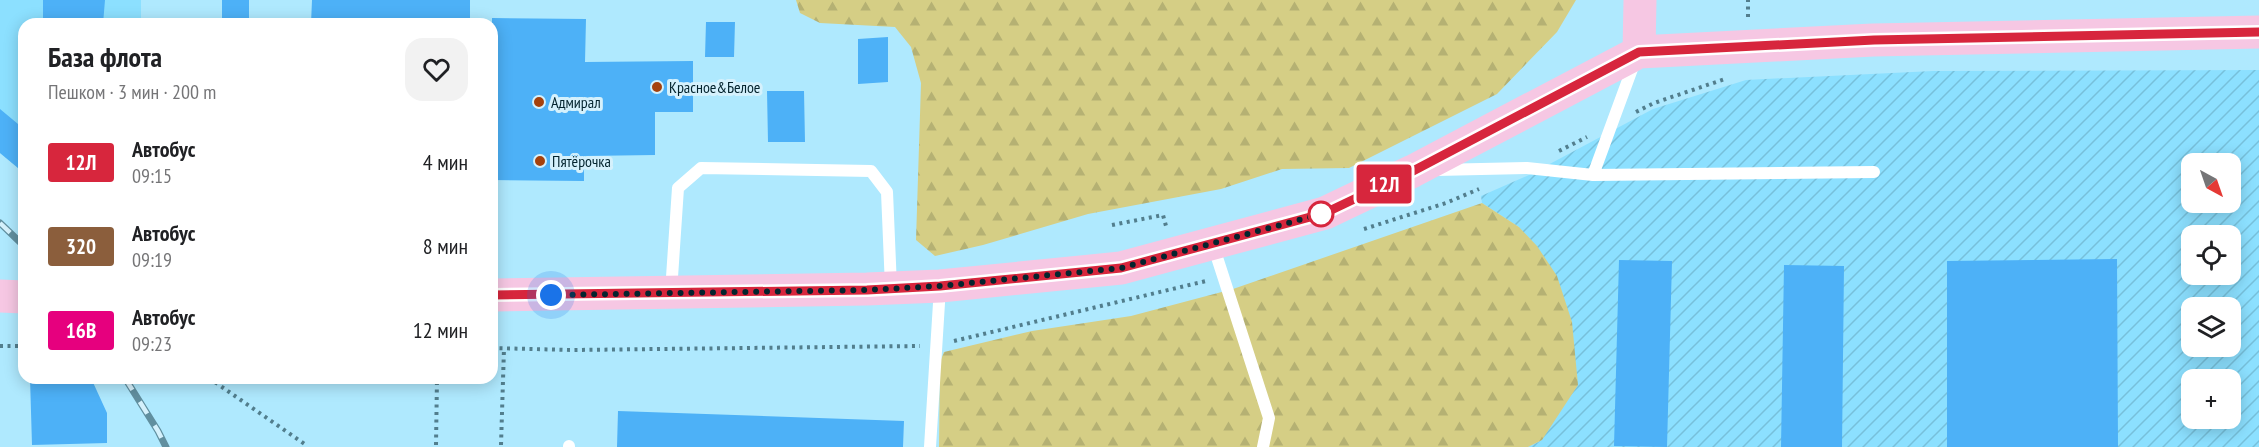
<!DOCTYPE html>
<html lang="ru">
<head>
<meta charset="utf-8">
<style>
	:root { --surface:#fff; --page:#f2f2f2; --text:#202124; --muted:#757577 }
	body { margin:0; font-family:"PT Sans Narrow",sans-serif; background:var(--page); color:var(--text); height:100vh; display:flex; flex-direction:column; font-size:22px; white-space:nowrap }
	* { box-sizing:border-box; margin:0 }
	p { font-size:20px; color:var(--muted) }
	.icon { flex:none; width:33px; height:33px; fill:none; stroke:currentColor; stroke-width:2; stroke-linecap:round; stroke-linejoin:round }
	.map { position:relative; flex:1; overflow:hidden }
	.sheet { position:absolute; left:18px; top:18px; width:480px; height:366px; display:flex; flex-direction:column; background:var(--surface); border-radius:18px; box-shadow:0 3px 15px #0003 }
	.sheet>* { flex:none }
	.badge { padding:0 12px; border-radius:4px; font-size:21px; line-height:39px }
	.needle { width:39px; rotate:140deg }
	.controls { position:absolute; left:2181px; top:153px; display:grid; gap:12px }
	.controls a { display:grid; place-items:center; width:60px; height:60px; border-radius:12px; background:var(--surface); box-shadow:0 3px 15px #0003; font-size:30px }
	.you { position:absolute; width:30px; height:30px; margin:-15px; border:4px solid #fff; border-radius:50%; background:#1a73e8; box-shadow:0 0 0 9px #1a73e833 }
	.map>.badge { position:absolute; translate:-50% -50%; box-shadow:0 0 0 3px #fff }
	.round { display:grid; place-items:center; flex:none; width:63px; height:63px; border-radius:18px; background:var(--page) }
	.head { display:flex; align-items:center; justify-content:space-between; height:102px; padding:0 30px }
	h1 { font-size:28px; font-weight:600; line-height:45px }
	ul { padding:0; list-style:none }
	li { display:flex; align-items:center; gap:18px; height:84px; padding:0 30px }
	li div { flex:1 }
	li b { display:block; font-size:22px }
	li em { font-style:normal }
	li .badge { min-width:66px; font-weight:700; text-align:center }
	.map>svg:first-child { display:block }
</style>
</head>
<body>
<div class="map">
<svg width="2259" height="447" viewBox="0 0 2259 447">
	<defs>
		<pattern id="industrial-furrows" width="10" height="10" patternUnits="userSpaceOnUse" patternTransform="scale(1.5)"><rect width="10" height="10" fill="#8ce0ff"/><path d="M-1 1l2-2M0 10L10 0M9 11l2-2" fill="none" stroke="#77c0db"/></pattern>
		<pattern id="forest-firs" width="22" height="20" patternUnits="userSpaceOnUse" patternTransform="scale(1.5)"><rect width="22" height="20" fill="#d5ce85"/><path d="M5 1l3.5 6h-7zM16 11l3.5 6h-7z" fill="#b5b173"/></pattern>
	</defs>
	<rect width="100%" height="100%" fill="#afe9fe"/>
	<path fill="#8ce0ff" d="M0 0H141V24H24V173L0 153Z"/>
	<path fill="url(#industrial-furrows)" fill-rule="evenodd" d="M2259 70V447H1528L1542 440 1519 227 1482 203 1481 196 1529 175 1653 109 1746 80 1933 71ZM2192 164H2230V202H2192ZM2192 236H2230V274H2192ZM2192 308H2230V346H2192ZM2192 380H2230V418H2192Z"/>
	<path fill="url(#forest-firs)" d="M796 0H1576L1557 32 1497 94 1349 168 1282 169 1221 189 1088 214 983 245 935 256 916 240 921 83 911 47 895 27 820 23 800 13Z
		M1482 203 1519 227 1537 246 1557 276 1572 322 1578 385 1542 440 1528 447H939L940 362 944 352 1032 331 1131 316 1233 289Z"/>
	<path fill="#4db1f7" d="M43 0H105L103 24H43Z
		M222 0H249V24H222Z
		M312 0H470V24H311Z
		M492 18 586 19 585 62 693 61V112H655V155L584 156V181L492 180Z
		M706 22H735L734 57H705Z
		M888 37V82L858 84V39Z
		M767 91H804L805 142H768Z
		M0 109 24 129V173L0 153Z
		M2117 259 2118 447H1947V261Z
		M1619 260 1672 261 1667 447 1614 446Z
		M1784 265 1844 266 1842 447H1781Z
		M30 378H91L107 413V443L32 445Z
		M618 411 904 421 903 447H617Z"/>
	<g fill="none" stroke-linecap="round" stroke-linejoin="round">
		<path stroke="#527e8d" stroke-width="4" stroke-dasharray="3 4.5" stroke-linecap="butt" d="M1748 17V0
			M1636 112 1654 103 1725 79
			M1559 151 1587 137
			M1112 225 1163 215 1166 226
			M1364 229 1446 203 1479 189
			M954 341 1206 281
			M0 346H24
			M492 348 572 350 920 346
			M209 378 306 445
			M436 445 437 378
			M501 445 504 348"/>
		<path stroke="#fff" stroke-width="12" d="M1436 170 1527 168 1593 175 1874 172
			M1593 175 1635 61
			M1213 245 1269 418 1263 447
			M671 292 678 188 701 168 871 171 887 192 891 287
			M569 447V446
			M930 447 940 287"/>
		<path stroke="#f6c7e3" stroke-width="33" d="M1639 52 1640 0
			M492 295 867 289 940 286 1121 268 1325 213 1413 171 1639 52 1873 40 2259 32
			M0 296 24 297"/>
		<g stroke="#618f9f" stroke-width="7">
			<path id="rail" d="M0 223 24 246
				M125 378 158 431 166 447"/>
		</g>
		<use href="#rail" stroke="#d5f1fc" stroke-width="4.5" stroke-dasharray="14" stroke-linecap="butt"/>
	</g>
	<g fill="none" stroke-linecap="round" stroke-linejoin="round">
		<g stroke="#fff" stroke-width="14">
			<path id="line" d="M492 295 867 290 940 286 1121 268 1325 213 1413 171 1639 52 1874 40 2259 32"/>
		</g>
		<use href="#line" stroke="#d7263d" stroke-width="9"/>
		<path stroke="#04242e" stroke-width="6" stroke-dasharray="0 10.8" d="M551 295 867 290 940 286 1121 268 1325 213 1321 214"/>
	</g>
	<g fill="#a5410c" stroke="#d5f1fc" stroke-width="2">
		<circle cx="657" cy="87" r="6"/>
		<circle cx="539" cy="102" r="6"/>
		<circle cx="540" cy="161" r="6"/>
	</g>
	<circle fill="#fff" stroke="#d7263d" stroke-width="3" cx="1321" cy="214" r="12"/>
	<g text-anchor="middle" stroke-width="6" stroke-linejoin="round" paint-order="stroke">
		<g font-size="16" fill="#04242e" stroke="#d5f1fc" text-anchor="start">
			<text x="669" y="93">Красное&amp;Белое</text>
			<text x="551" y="108">Адмирал</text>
			<text x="552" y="167">Пятёрочка</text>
		</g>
	</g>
</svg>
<div class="controls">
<a><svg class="needle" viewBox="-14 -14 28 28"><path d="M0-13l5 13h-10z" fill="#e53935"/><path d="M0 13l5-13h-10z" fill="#757577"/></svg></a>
<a><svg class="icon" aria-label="locate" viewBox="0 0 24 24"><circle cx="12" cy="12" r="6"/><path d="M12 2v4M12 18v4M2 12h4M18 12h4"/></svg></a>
<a><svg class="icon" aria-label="layers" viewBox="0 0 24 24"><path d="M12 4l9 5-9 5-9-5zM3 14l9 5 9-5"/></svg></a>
<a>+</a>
</div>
<div class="you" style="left:551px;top:295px"></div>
<b class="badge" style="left:1384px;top:184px;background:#d7263d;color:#fff">12Л</b>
<section class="sheet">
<div class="head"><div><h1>База флота</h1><p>Пешком · 3 мин · 200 m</p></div><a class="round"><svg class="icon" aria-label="heart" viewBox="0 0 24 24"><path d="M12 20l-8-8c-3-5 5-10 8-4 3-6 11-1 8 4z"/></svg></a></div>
<ul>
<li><span class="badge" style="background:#d7263d;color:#fff">12Л</span><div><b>Автобус</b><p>09:15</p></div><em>4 мин</em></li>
<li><span class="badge" style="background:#8b5e3c;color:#fff">320</span><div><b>Автобус</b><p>09:19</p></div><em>8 мин</em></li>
<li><span class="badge" style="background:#e6007e;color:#fff">16В</span><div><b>Автобус</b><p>09:23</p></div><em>12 мин</em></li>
</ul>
</section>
</div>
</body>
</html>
